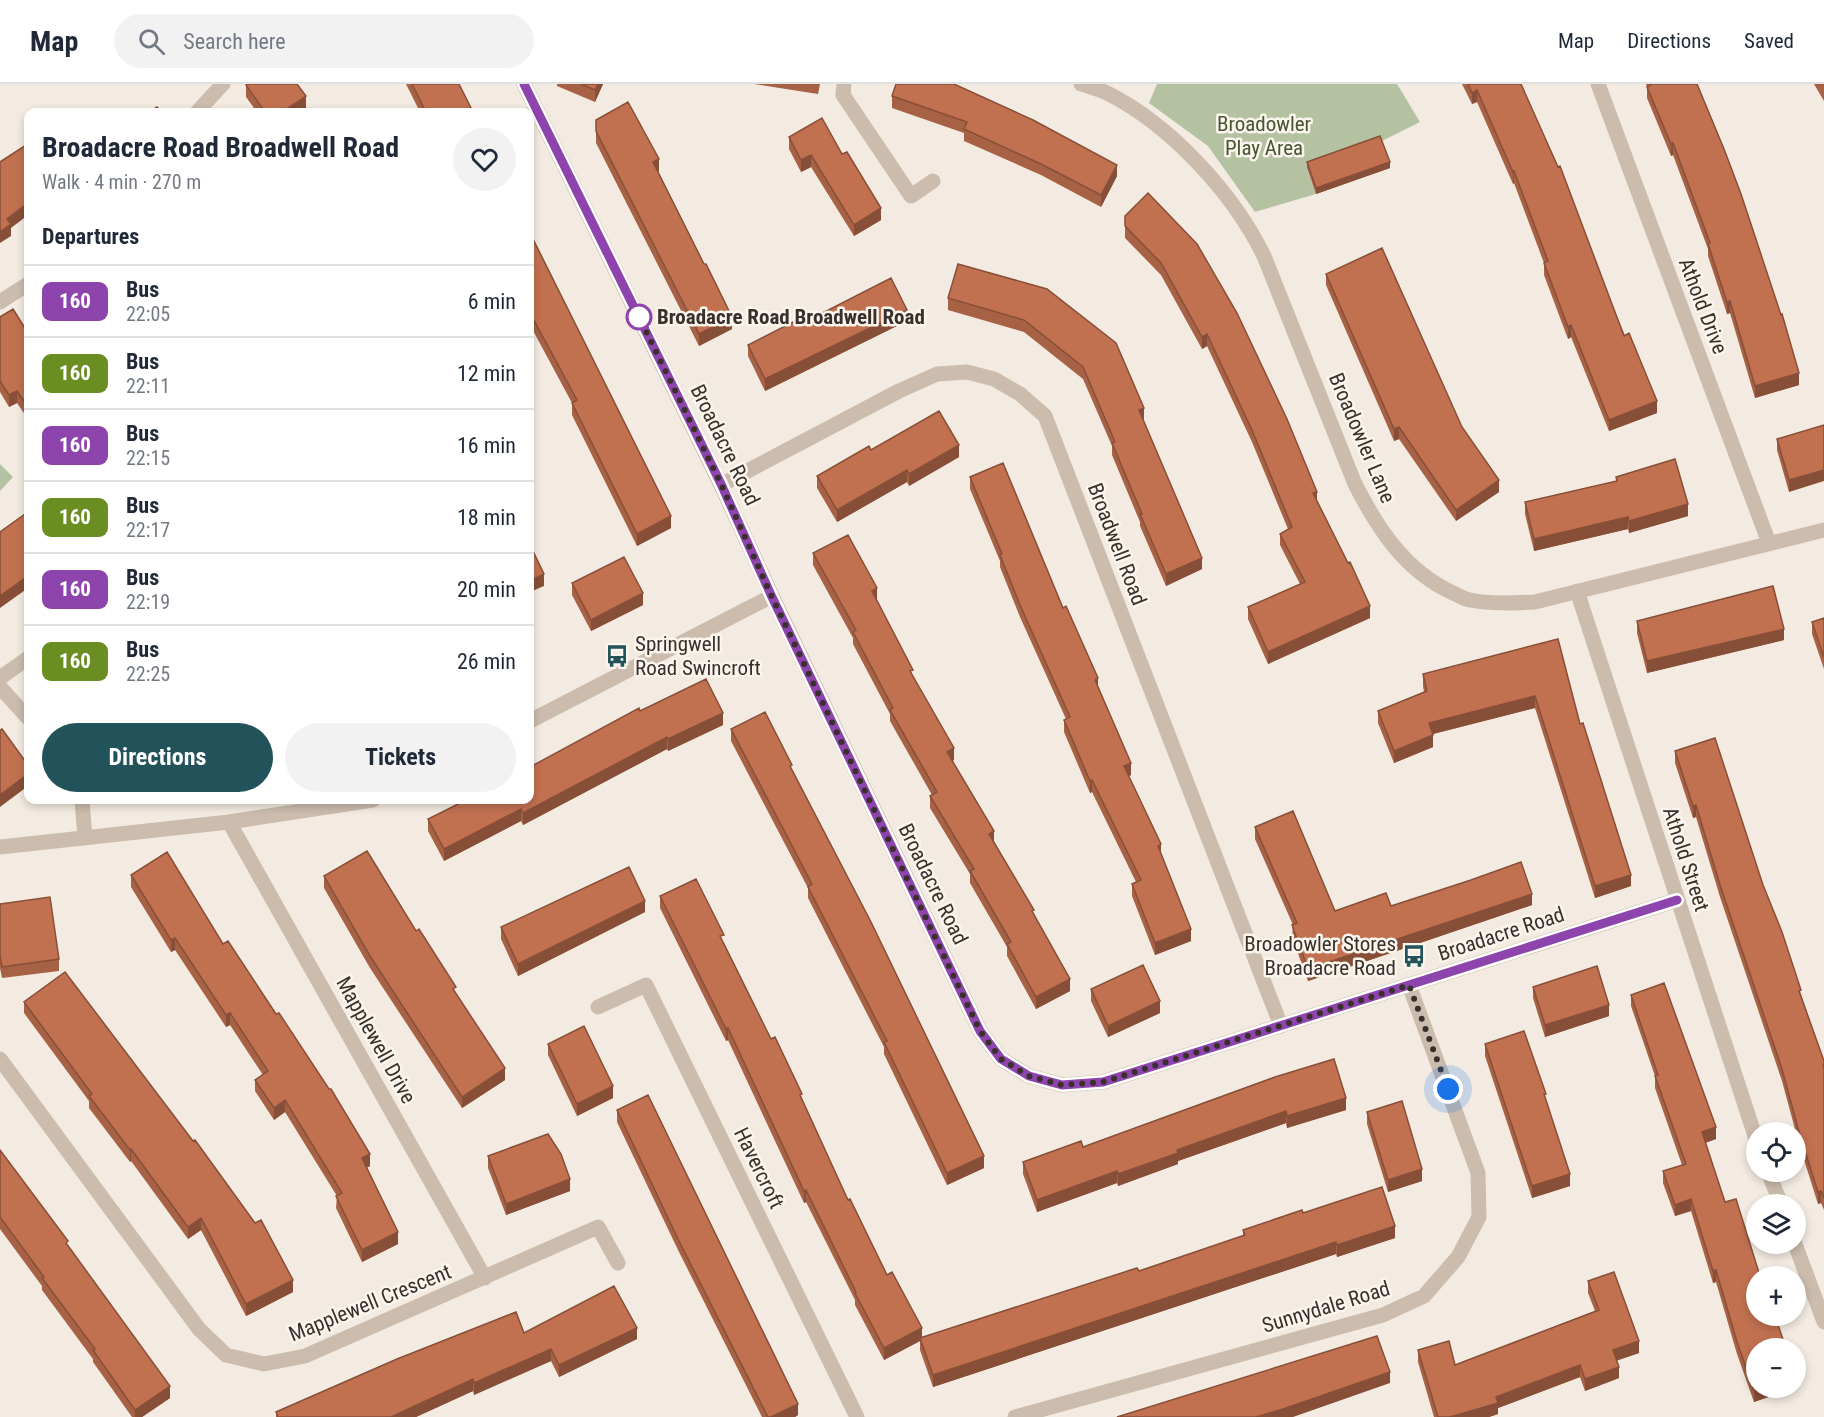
<!DOCTYPE html>
<html lang="en">
<head>
<meta charset="utf-8">
<style>
	:root { --surface:#fff; --page:#f2f2f3; --text:#1f2937; --muted:#747a83; --line:#e0e1e3; --accent:#22535a }
	body { margin:0; font-family:"Roboto Condensed",sans-serif; background:var(--page); color:var(--text); height:100vh; display:flex; flex-direction:column; font-size:22px; white-space:nowrap }
	* { box-sizing:border-box; margin:0 }
	p { font-size:20px; color:var(--muted) }
	.icon { flex:none; width:33px; height:33px; fill:none; stroke:currentColor; stroke-width:2; stroke-linecap:round; stroke-linejoin:round }
	.map { position:relative; flex:1; overflow:hidden }
	.details { position:absolute; left:24px; top:24px; width:510px; height:696px; display:flex; flex-direction:column; background:var(--surface); border-radius:12px; box-shadow:0 3px 9px #0003 }
	.details>* { flex:none }
	.badge { padding:0 12px; border-radius:9px; font-size:21px; line-height:39px }
	.controls { position:absolute; left:1746px; top:1038px; display:grid; gap:12px }
	.controls a { display:grid; place-items:center; width:60px; height:60px; border-radius:50%; background:var(--surface); box-shadow:0 3px 9px #0003; font-size:30px }
	.you { position:absolute; width:30px; height:30px; margin:-15px; border:4px solid #fff; border-radius:50%; background:#1a73e8; box-shadow:0 0 0 9px #1a73e833 }
	.map>.badge { position:absolute; translate:-50% -50%; box-shadow:0 0 0 3px #fff }
	h2 { padding:0 18px; font-size:22px; line-height:54px }
	.round { display:grid; place-items:center; flex:none; width:63px; height:63px; border-radius:32px; background:var(--page) }
	.headline { display:flex; align-items:center; justify-content:space-between; height:102px; padding:0 18px }
	h1 { font-size:28px; font-weight:700; line-height:45px }
	.action { display:flex; gap:12px; margin-top:auto; padding:12px 18px }
	.action a { flex:1; height:69px; border-radius:36px; background:var(--accent); color:#fff; font-size:24px; font-weight:700; line-height:69px; text-align:center }
	.action a+a { background:var(--page); color:var(--text) }
	ul { padding:0; list-style:none }
	li { display:flex; align-items:center; gap:18px; height:72px; padding:0 18px; border-top:2px solid var(--line) }
	li div { flex:1 }
	li b { display:block; font-size:22px }
	li em { font-style:normal }
	li .badge { min-width:66px; font-weight:700; text-align:center }
	header { display:flex; align-items:center; gap:36px; box-sizing:border-box; height:84px; padding:0 30px; background:var(--surface); border-bottom:2px solid var(--line) }
	header strong { font-size:28px }
	nav { display:flex; gap:33px; margin-inline-start:auto; font-size:21px }
	.search { width:420px; height:54px; background:var(--page); display:flex; align-items:center; gap:15px; box-sizing:border-box; padding:0 21px; border-radius:33px; color:var(--muted); font-size:22px }
	.map>svg:first-child { display:block }
</style>
</head>
<body>
<header>
<strong>Map</strong>
<div class="search"><svg class="icon" aria-label="search" viewBox="0 0 24 24"><circle cx="10" cy="10" r="6"/><path d="M15 15l6 6"/></svg>Search here</div>
<nav><a>Map</a><a>Directions</a><a>Saved</a></nav>
</header>
<div class="map">
<svg width="1824" height="1333" viewBox="0 0 1824 1333">
	<rect width="100%" height="100%" fill="#f3ebe1"/>
	<path fill="#b5c2a1" d="M1157 0H1397L1420 38 1380 58 1307 85 1316 110 1255 128 1208 62 1149 19Z
		M0 380 13 393 0 407Z"/>
	<g fill="none" stroke-linecap="round" stroke-linejoin="round">
		<path stroke="#cbbcad" stroke-width="15" d="M524 0 721 401 772 512 980 947 1001 975 1029 992 1062 1001 1103 998 1677 816
			M844 0 843 11 911 112 933 97
			M1081 0C1090 3 1099 5 1107 9 1171 41 1233 109 1264 172L1355 400C1378 445 1405 487 1453 509 1458 511 1464 515 1470 516 1491 520 1513 519 1535 518L1824 446
			M1598 0 1769 459
			M197 28 223 0
			M0 218 28 200
			M721 401 899 307 937 290 967 288 994 295 1020 310 1045 332 1281 942
			M1577 507 1756 1055
			M0 594 28 574
			M0 603 28 634
			M530 637 772 512
			M82 716 85 754
			M229 738 485 1194
			M0 763 229 738 373 716
			M598 923 646 901 857 1333
			M0 975 199 1245 226 1271 264 1280 305 1272 598 1143 618 1179
			M1768 1088 1781 1120
			M1795 1160 1824 1238
			M1015 1333 1383 1231 1424 1212 1458 1173 1479 1133 1478 1089 1409 901"/>
	</g>
	<path fill="#a76145" d="M406 0H459L473 28H420Z
		M557 0H603L595 18 557 2Z
		M754 0H820L818 10Z
		M1462 0H1521L1657 329 1609 347 1571 253 1568 255 1544 191V179L1514 99 1513 100 1477 18 1472 20Z
		M1646 0H1697L1799 301 1755 314 1730 229 1727 230 1708 172V165L1673 71 1671 72 1647 14V3Z
		M1814 0H1824V17Z
		M246 1 306 24 299 28H257L246 13Z
		M892 12 1117 81V92L1101 123 1041 91 964 57V49L892 24Z
		M596 36 659 87 658 88 732 245 699 262 596 59Z
		M789 53 842 70 881 136 854 152 811 83 801 88 789 65Z
		M1307 78 1390 84 1316 110 1307 84Z
		M1148 109 1317 417 1370 534 1268 580 1248 535V523L1300 500 1280 461V450L1288 445 1252 358 1207 262 1202 265 1161 191 1125 154V132Z
		M530 149 671 444 637 462 572 331V319L530 241Z
		M1326 190 1462 343 1499 408 1456 437 1399 355 1394 357 1326 201Z
		M1047 205 1144 335 1143 336 1202 485 1166 502 1140 442V438L1112 371V362L1083 295 1024 248 948 226V214Z
		M0 233 28 249V335L17 319 9 323 0 308Z
		M907 237 765 307 748 272V261L803 239Z
		M1824 341 1789 408 1777 366V355Z
		M871 366 959 373 909 402 907 398 837 438 817 404V392Z
		M970 393 1063 524 1098 604 1131 691 1129 692 1161 771 1191 857 1155 871 1132 812V800L1136 798 1092 708 1090 709 1064 648V636L1066 635 1020 533 1000 483V477L970 405Z
		M1616 393 1688 432 1629 449 1628 445 1534 467 1525 430V418L1616 397Z
		M813 469 877 516 913 592 954 676 952 677 994 758 1034 830 1070 907 1036 925 1007 872V863L970 799V790L930 724V712L932 711 890 637V630L853 560V554L813 481Z
		M572 499 643 521 591 547 572 511Z
		M1824 534V585L1812 550V538Z
		M1637 537 1784 556 1647 589 1637 549Z
		M1558 555 1580 640 1631 802 1595 814 1535 624 1433 650V663L1394 679 1378 639V627L1424 608 1423 602V590Z
		M640 627 723 641 668 667 667 665 523 741 521 737 444 777 428 747V735L530 716Z
		M731 645 792 686 984 1084 947 1101 884 970V963L808 814V804L731 657Z
		M1675 667 1763 801 1824 977V1126L1821 1119 1818 1120 1799 1060 1782 997 1720 813 1696 733 1693 734 1675 679Z
		M1255 743 1335 827 1532 821 1308 897 1292 853 1293 841 1255 755Z
		M131 791 223 860 370 1082 366 1084 398 1160 362 1178 336 1124 337 1112 285 1028 274 1036 255 1007V996L263 991 230 941 226 943 175 866 171 868 131 803Z
		M324 792 416 847 456 909 505 996 462 1024 370 884 324 804Z
		M660 812 724 859 771 955 802 1016 848 1116 887 1191 922 1253 1139 1187 1243 1152V1146L1303 1129 1395 1154 1337 1173 1336 1170 933 1303 920 1266V1257L884 1276 855 1221V1216L806 1118 804 1119 728 956 726 957 660 824Z
		M0 820 59 875V887L2 894 0 884Z
		M645 828 518 892 501 855V843Z
		M1533 903 1609 932 1545 953 1533 914Z
		M1091 905 1160 929 1108 953 1091 917Z
		M1631 911 1716 1055 1705 1059 1725 1118 1794 1304 1754 1318 1737 1270 1716 1198 1713 1199 1691 1127 1675 1132 1663 1099V1087L1682 1081 1655 1004V992L1631 922Z
		M24 918 293 1208 246 1232 201 1146 188 1155 131 1077 130 1078 89 1024V1017L24 929Z
		M548 960 613 1014 577 1032 548 971Z
		M1485 960 1546 1015 1570 1102 1532 1114 1485 972Z
		M1275 993 1346 1026 1287 1044 1286 1039 1178 1077V1080L1118 1102 1117 1099 1037 1128 1023 1090V1078L1083 1063Z
		M617 1026 798 1331 795 1333H762L678 1166 617 1038Z
		M1367 1028 1422 1097 1388 1108 1367 1040Z
		M0 1066 68 1162 170 1314 142 1333H132L93 1278V1275L42 1206V1202L0 1145Z
		M488 1072 570 1107 506 1131 488 1084Z
		M1588 1197 1639 1269 1617 1276 1619 1294 1585 1307 1580 1293 1498 1324V1330L1489 1333H1434L1418 1278V1266L1455 1281 1595 1227 1588 1209Z
		M524 1249 637 1255 559 1293 551 1277 474 1311 473 1307 416 1333H276V1328Z"/>
	<path fill="#884f38" d="M598 0H603L595 18V6Z
		M1477 6V18L1472 20V9Z
		M306 12V24L299 28H282Z
		M1673 59V71L1671 72V60Z
		M811 71V83L801 88V76Z
		M659 75V87L653 90V78Z
		M1390 78V84L1316 110V104Z
		M1117 81V92L1101 123V111Z
		M1514 87V99L1513 100V88Z
		M28 119V131L11 144V152L0 159V148L7 135Z
		M881 124V136L854 152V141Z
		M1730 217V229L1727 230V218Z
		M907 226V237L765 307V295Z
		M732 233V245L699 262V250Z
		M1571 241V253L1568 255V243Z
		M1207 250V262L1202 265V253Z
		M1799 289V301L1755 314V302Z
		M17 307V319L9 323V311Z
		M1657 317V329L1609 347V336Z
		M1144 324V335L1139 338V326Z
		M1399 343V355L1394 357V345Z
		M959 361V373L909 402V390Z
		M907 386V398L837 438V426Z
		M1824 386V397L1789 408V396Z
		M1499 396V408L1456 437V426Z
		M1317 408V419L1313 409Z
		M1688 420V432L1629 449V437Z
		M671 432V444L637 462V450Z
		M1628 433V445L1534 467V455Z
		M1202 474V485L1166 502V490Z
		M544 490V502L530 508V497Z
		M28 492V504L0 524V512Z
		M877 504V516L872 519V507Z
		M643 509V521L591 547V536Z
		M1370 522V534L1268 580V568Z
		M1784 545V556L1647 589V577Z
		M1098 594V606L1095 596Z
		M1535 612V624L1429 651V639Z
		M723 629V641L668 667V655Z
		M1433 651V663L1394 679V667Z
		M667 653V665L523 741V729Z
		M954 664V676L947 680V668Z
		M1131 679V691L1124 694V682Z
		M28 690V702L0 723V711Z
		M1092 696V708L1090 709V697Z
		M1696 721V733L1693 734V722Z
		M521 725V737L444 777V765Z
		M994 747V759L989 750Z
		M1161 760V772L1158 762Z
		M1631 791V802L1595 814V802Z
		M1532 810V821L1308 897V885Z
		M645 817V828L518 892V880Z
		M1191 845V857L1155 871V859Z
		M175 854V866L171 868V856Z
		M1070 895V907L1036 925V913Z
		M1160 917V929L1108 953V942Z
		M1609 921V932L1545 953V941Z
		M230 929V941L226 943V931Z
		M728 944V956L726 957V945Z
		M505 984V996L462 1024V1013Z
		M613 1002V1014L577 1032V1020Z
		M1346 1014V1026L1287 1044V1032Z
		M285 1016V1028L274 1036V1024Z
		M1286 1027V1039L1178 1077V1080L1118 1102V1090L1177 1066Z
		M1716 1043V1055L1702 1060V1048Z
		M131 1065V1077L130 1078V1066Z
		M370 1070V1082L362 1086V1074Z
		M984 1072V1084L947 1101V1089Z
		M1422 1085V1097L1388 1108V1096Z
		M1117 1087V1099L1037 1128V1116Z
		M1570 1090V1102L1532 1114V1102Z
		M570 1095V1107L506 1131V1120Z
		M806 1106V1118L804 1119V1107Z
		M1821 1107V1119L1818 1120V1108Z
		M1691 1115V1127L1675 1132V1121Z
		M201 1134V1146L188 1155V1143Z
		M1395 1142V1154L1337 1173V1161Z
		M398 1148V1160L362 1178V1166Z
		M1336 1158V1170L933 1303V1291Z
		M1716 1186V1198L1713 1199V1187Z
		M293 1196V1208L246 1232V1220Z
		M637 1244V1255L559 1293V1281Z
		M922 1244V1256L920 1254V1257L884 1276V1264Z
		M1639 1257V1269L1613 1278V1266Z
		M551 1265V1277L474 1311V1299Z
		M1580 1281V1293L1498 1324V1330L1489 1333H1450L1496 1313Z
		M1619 1283V1294L1585 1307V1295Z
		M1390 1288V1299L1293 1333H1256Z
		M473 1295V1307L416 1333H391Z
		M170 1302V1314L142 1333H135V1326Z
		M1761 1304H1794L1754 1318V1306Z
		M798 1320V1331L795 1333H771Z"/>
	<path fill="#c27150" stroke="#884f38" stroke-width="1.5" d="M248 0H297L306 12 282 28H265L246 1Z
		M412 0H459L473 28H426Z
		M581 0H598L595 6Z
		M896 0H954L1033 36 1117 81 1101 111 1041 80 964 45 967 38 892 12Z
		M1468 0H1521L1558 83 1560 82 1624 252 1629 249 1657 317 1609 336 1571 241 1568 243 1544 179 1548 177 1514 87 1513 88 1477 6 1472 9Z
		M1652 0H1697L1724 65 1741 110 1781 231 1782 230 1799 289 1755 302 1730 217 1727 218 1708 160 1710 159 1673 59 1671 60 1647 3Z
		M628 18 659 75 653 78 704 180H706L732 233 699 250 596 47V36Z
		M157 23 161 27 160 28H149Z
		M822 34 842 70 847 68 881 124 854 141 811 71 801 76 789 53Z
		M1380 52 1390 78 1316 104 1307 78Z
		M26 61 28 64V119L7 135 11 140 0 148V78Z
		M1148 109 1197 160 1237 229 1287 335 1317 408 1313 409 1348 479 1350 478 1370 522 1268 568 1248 523 1305 498 1280 450 1292 443 1252 346 1207 250 1202 253 1161 179 1125 142V132Z
		M530 149 671 432 637 450 572 319 577 316 530 229Z
		M1382 164 1462 343 1499 396 1456 426 1399 343 1394 345 1326 190Z
		M958 180 1047 205 1116 259 1144 324 1139 326 1202 474 1166 490 1140 430H1142L1112 359 1115 358 1083 283 1024 236 948 214Z
		M891 194 907 226 765 295 748 261 801 234 803 239Z
		M13 225 28 249V323L17 307 9 311 0 297V233Z
		M939 327 959 361 909 390 907 386 837 426 817 392 869 362 871 366Z
		M1824 341V386L1789 396 1777 355Z
		M1675 375 1688 420 1629 437 1628 433 1534 455 1525 418 1617 397 1616 393Z
		M1003 379 1063 524 1066 522 1098 594 1095 596 1131 679 1124 682 1161 760 1158 762 1191 845 1155 859 1132 800 1141 796 1092 696 1090 697 1064 636 1070 633 1020 521 1000 471 1002 470 970 393Z
		M28 428V492L0 512V448Z
		M848 451 877 504 872 507 913 586 910 587 954 664 947 668 994 747 989 750 1034 826 1032 827 1070 895 1036 913 1007 860 1011 858 970 787 974 785 930 712 937 708 890 626 893 624 853 548 856 546 813 469Z
		M530 461 544 490 530 497Z
		M624 473 643 509 591 536 572 499Z
		M1773 502 1784 545 1647 577 1637 537Z
		M1824 534V573L1812 538Z
		M1558 555 1580 640 1583 639 1631 791 1595 802 1535 612 1429 639 1433 651 1394 667 1378 627 1427 607 1423 590Z
		M706 595 723 629 668 655 667 653 523 729 521 725 444 765 428 735 466 716H530V683L639 624 640 627Z
		M765 628 792 681 790 682 871 838 984 1072 947 1089 884 958 887 957 808 803 812 800 731 645Z
		M2 645 28 681V690L0 711V646Z
		M1715 654 1763 801 1782 848 1801 906 1799 907 1824 977V980L1823 981 1824 984V1114L1821 1107 1818 1108 1799 1048 1782 985 1720 801 1696 721 1693 722 1675 667Z
		M1293 727 1335 827 1386 809 1391 822 1471 796 1521 778 1532 810 1308 885 1292 841 1297 839 1255 743Z
		M367 767 416 847 419 845 456 903 453 905 505 984 462 1013 370 872 324 792Z
		M167 768 223 860 228 857 276 930 279 929 329 1005H331L370 1070 362 1074 398 1148 362 1166 336 1112 342 1109 285 1016 274 1024 255 996 268 987 230 929 226 931 175 854 171 856 131 791Z
		M629 783 645 817 518 880 501 843Z
		M696 795 724 851 720 852 771 955 775 953 802 1010 800 1011 848 1116 850 1115 887 1191 892 1188 922 1244 884 1264 855 1209 856 1208 806 1106 804 1107 728 944 726 945 660 812Z
		M50 813 59 875 2 883 0 872V820Z
		M1143 881 1160 917 1108 942 1091 905Z
		M1597 882 1609 921 1545 941 1533 903Z
		M65 888 193 1057 195 1056 255 1139 261 1136 293 1196 246 1220 201 1134 188 1143 131 1065 130 1066 89 1012 92 1010 24 918Z
		M1664 899 1716 1043 1702 1048 1725 1118 1736 1115 1760 1192H1756V1232H1775L1786 1264H1756V1304H1761L1754 1306 1737 1258 1716 1186 1713 1187 1691 1115 1675 1121 1663 1087 1686 1080 1655 992 1658 991 1631 911Z
		M584 942 613 1002 577 1020 548 960Z
		M1524 947 1546 1010H1544L1570 1090 1532 1102 1485 960Z
		M1334 975 1346 1014 1287 1032 1286 1027 1177 1066 1178 1069 1118 1090 1117 1087 1037 1116 1023 1078 1081 1057 1083 1063 1275 993Z
		M648 1011 798 1320 771 1333H768L678 1155 617 1026Z
		M1402 1017 1422 1085 1388 1096 1367 1028Z
		M548 1050 561 1070 570 1095 506 1120 488 1072Z
		M0 1066 68 1157 66 1159 170 1302 135 1326 93 1266 95 1265 42 1194 44 1193 0 1133Z
		M1382 1103 1395 1142 1337 1161 1336 1158 933 1291 920 1254 1137 1184 1139 1187 1245 1151 1243 1146 1302 1126 1303 1129Z
		M1614 1188 1639 1257 1613 1266 1619 1283 1585 1295 1580 1281 1496 1313 1498 1319 1450 1333H1438L1418 1266 1449 1257 1455 1281 1599 1226 1588 1197Z
		M614 1202 637 1244 559 1281 551 1265 474 1299 473 1295 391 1333H278L276 1328 397 1275 516 1228 524 1249Z
		M1377 1252 1390 1288 1283 1325 1256 1333H1117Z"/>
	<g fill="none" stroke-linecap="round" stroke-linejoin="round">
		<g stroke="#fff" stroke-width="14">
			<path id="line" d="M524 0 721 400 772 513 980 947 1001 975 1029 992 1062 1001 1103 998 1677 816"/>
		</g>
		<use href="#line" stroke="#8e44ad" stroke-width="9"/>
		<path stroke="#39302b" stroke-width="6" stroke-dasharray="0 10.8" d="M639 233 638 231 721 400 772 513 980 947 1001 975 1029 992 1062 1001 1103 998 1409 901 1448 1005"/>
	</g>
	<defs>
		<g id="bus-bare" transform="scale(1.8)"><path d="M-5-6H5V4H4V6H2V4H-2V6H-4V4H-5ZM-3.5-4V0h7V-4ZM-3.5 1.2v1.5H-2V1.2ZM2 1.2v1.5H3.5V1.2Z" fill="#22535a" stroke="#faf5ed" stroke-width="2.5" paint-order="stroke"/></g>
	</defs>
	<g fill-rule="evenodd">
		<use href="#bus-bare" x="617" y="572"/>
		<use href="#bus-bare" x="1414" y="872"/>
	</g>
	<circle fill="#fff" stroke="#8e44ad" stroke-width="3" cx="639" cy="233" r="12"/>
	<g text-anchor="middle" stroke-width="5" stroke-linejoin="round" paint-order="stroke">
		<g font-size="21" fill="#465730" stroke="#faf5ed">
			<text x="1264" y="47">Broadowler<tspan x="1264" dy="24">Play Area</tspan></text>
		</g>
		<g font-size="21" fill="#39302b" stroke="#faf5ed">
			<text transform="translate(1703 222) rotate(69)" y="7">Athold Drive</text>
			<text transform="translate(1362 354) rotate(67)" y="7">Broadowler Lane</text>
			<text transform="translate(725 361) rotate(64)" y="7">Broadacre Road</text>
			<text transform="translate(1117 460) rotate(69)" y="7">Broadwell Road</text>
			<text transform="translate(1686 775) rotate(72)" y="7">Athold Street</text>
			<text transform="translate(933 800) rotate(64)" y="7">Broadacre Road</text>
			<text transform="translate(1501 850) rotate(-18)" y="7">Broadacre Road</text>
			<text transform="translate(376 956) rotate(61)" y="7">Mapplewell Drive</text>
			<text transform="translate(759 1084) rotate(64)" y="7">Havercroft</text>
			<text transform="translate(370 1219) rotate(-22)" y="7">Mapplewell Crescent</text>
			<text transform="translate(1326 1223) rotate(-17)" y="7">Sunnydale Road</text>
		</g>
		<g font-size="21" font-weight="bold" fill="#39302b" stroke="#faf5ed" text-anchor="start">
			<text x="657" y="240">Broadacre Road Broadwell Road</text>
		</g>
		<g font-size="21" fill="#39302b" stroke="#faf5ed" text-anchor="start">
			<text x="635" y="567">Springwell<tspan x="635" dy="24">Road Swincroft</tspan></text>
			<text x="1396" y="867" text-anchor="end">Broadowler Stores<tspan x="1396" dy="24">Broadacre Road</tspan></text>
		</g>
	</g>
</svg>
<div class="controls">
<a><svg class="icon" aria-label="locate" viewBox="0 0 24 24"><circle cx="12" cy="12" r="6"/><path d="M12 2v4M12 18v4M2 12h4M18 12h4"/></svg></a>
<a><svg class="icon" aria-label="layers" viewBox="0 0 24 24"><path d="M12 4l9 5-9 5-9-5zM3 14l9 5 9-5"/></svg></a>
<a>+</a>
<a>−</a>
</div>
<div class="you" style="left:1448px;top:1005px"></div>
<section class="details">
<div class="headline"><div><h1>Broadacre Road Broadwell Road</h1><p>Walk · 4 min · 270 m</p></div><a class="round"><svg class="icon" aria-label="heart" viewBox="0 0 24 24"><path d="M12 20l-8-8c-3-5 5-10 8-4 3-6 11-1 8 4z"/></svg></a></div>
<h2>Departures</h2>
<ul>
<li><span class="badge" style="background:#8e44ad;color:#fff">160</span><div><b>Bus</b><p>22:05</p></div><em>6 min</em></li>
<li><span class="badge" style="background:#6b8e23;color:#fff">160</span><div><b>Bus</b><p>22:11</p></div><em>12 min</em></li>
<li><span class="badge" style="background:#8e44ad;color:#fff">160</span><div><b>Bus</b><p>22:15</p></div><em>16 min</em></li>
<li><span class="badge" style="background:#6b8e23;color:#fff">160</span><div><b>Bus</b><p>22:17</p></div><em>18 min</em></li>
<li><span class="badge" style="background:#8e44ad;color:#fff">160</span><div><b>Bus</b><p>22:19</p></div><em>20 min</em></li>
<li><span class="badge" style="background:#6b8e23;color:#fff">160</span><div><b>Bus</b><p>22:25</p></div><em>26 min</em></li>
</ul>
<div class="action"><a>Directions</a><a>Tickets</a></div>
</section>
</div>
</body>
</html>
